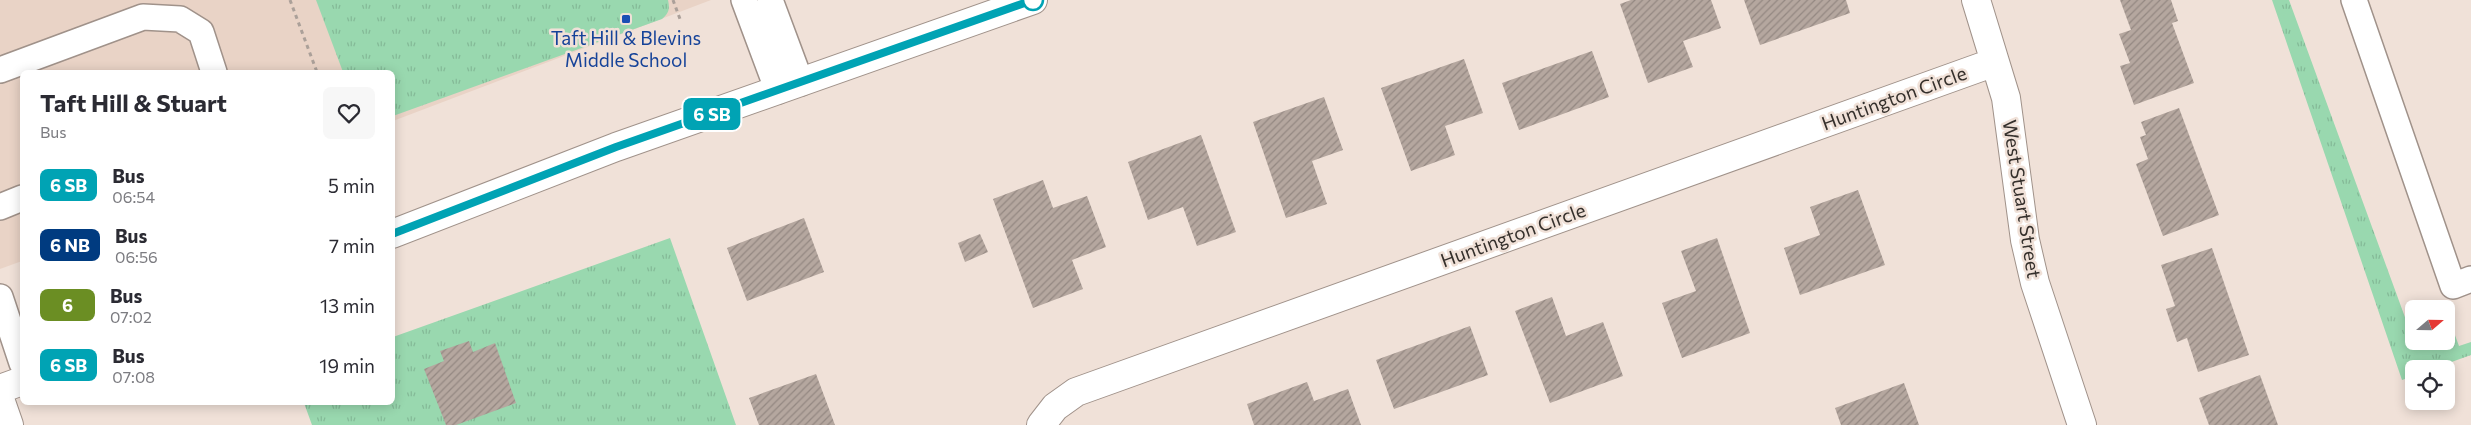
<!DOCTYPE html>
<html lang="en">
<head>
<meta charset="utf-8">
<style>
	:root { --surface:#fff; --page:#f7f7f7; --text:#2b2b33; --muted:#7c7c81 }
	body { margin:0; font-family:Commissioner,sans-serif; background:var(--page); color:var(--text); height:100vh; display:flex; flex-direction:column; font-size:19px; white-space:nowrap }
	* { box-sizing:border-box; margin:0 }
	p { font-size:16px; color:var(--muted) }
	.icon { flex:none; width:28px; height:28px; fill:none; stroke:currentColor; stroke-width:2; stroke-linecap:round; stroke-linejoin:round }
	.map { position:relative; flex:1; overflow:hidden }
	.details { position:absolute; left:20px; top:70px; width:375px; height:335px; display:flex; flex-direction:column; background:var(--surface); border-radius:8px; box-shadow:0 2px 12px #0003 }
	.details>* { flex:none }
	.badge { padding:0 10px; border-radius:8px; font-size:18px; line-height:32px }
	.needle { width:32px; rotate:70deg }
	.buttons { position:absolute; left:2405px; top:300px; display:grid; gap:10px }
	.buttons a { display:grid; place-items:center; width:50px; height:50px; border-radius:8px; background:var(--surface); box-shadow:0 2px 12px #0003; font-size:25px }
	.map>.badge { position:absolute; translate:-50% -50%; box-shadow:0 0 0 2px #fff }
	.round { display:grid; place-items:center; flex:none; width:52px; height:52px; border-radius:8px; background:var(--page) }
	.overview { display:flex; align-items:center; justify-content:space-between; height:85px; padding:0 20px }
	h1 { font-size:24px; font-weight:700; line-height:38px }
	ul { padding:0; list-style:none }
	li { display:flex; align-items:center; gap:15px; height:60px; padding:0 20px }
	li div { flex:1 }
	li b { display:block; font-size:19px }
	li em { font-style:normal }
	li .badge { min-width:55px; font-weight:700; text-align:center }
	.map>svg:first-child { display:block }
</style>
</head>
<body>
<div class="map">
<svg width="2471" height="425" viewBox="0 0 2471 425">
	<defs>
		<pattern id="grass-tufts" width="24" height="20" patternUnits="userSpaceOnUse" patternTransform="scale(1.25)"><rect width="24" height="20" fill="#99d8af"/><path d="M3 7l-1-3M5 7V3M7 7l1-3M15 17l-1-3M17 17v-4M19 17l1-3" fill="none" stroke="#84ba97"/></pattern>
		<pattern id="building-hatch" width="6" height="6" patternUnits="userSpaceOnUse" patternTransform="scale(1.25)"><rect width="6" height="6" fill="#b5a79f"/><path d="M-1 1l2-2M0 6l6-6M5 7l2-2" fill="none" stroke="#948882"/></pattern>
	</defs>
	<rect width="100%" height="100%" fill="#f0e1d8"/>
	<path fill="#e9d3c6" d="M0 0H711L393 121 392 72H22V261L0 269Z"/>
	<path fill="url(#grass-tufts)" d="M316 0H668C670 9 669 13 662 19L393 116 392 72H343Z
		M2272 0H2289L2406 320 2414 317V341H2446V311L2459 346 2471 342V355L2432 369H2414V376L2402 380Z
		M670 238 736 425H312L304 403 392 402 393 337Z"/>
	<path fill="url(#building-hatch)" d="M1631 0H1711L1721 28 1683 41 1693 67 1648 83 1620 4Z
		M1744 0H1846L1850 13 1760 45Z
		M2120 0H2171L2178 21 2172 23 2194 83 2134 105 2120 66 2130 63 2119 34 2131 30Z
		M1592 51 1609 97 1519 130 1502 83Z
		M1464 59 1483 113 1445 126 1455 155 1411 171 1381 88Z
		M1324 97 1343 150 1312 161 1327 204 1286 218 1253 122Z
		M2179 108 2219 215 2163 236 2136 164 2148 159 2140 137 2146 135 2141 122Z
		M1201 135 1236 232 1197 246 1183 207 1148 220 1128 162Z
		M1043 180 1053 208 1087 196 1106 247 1072 260 1083 289 1033 308 993 199Z
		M1858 190 1885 265 1800 295 1784 248 1820 235 1810 207Z
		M804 218 824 272 747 301 727 248Z
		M980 234 988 252 965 262 958 243Z
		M1717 238 1750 333 1682 358 1662 303 1696 291 1681 251Z
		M2212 248 2249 355 2198 372 2187 338 2177 342 2166 309 2175 306 2161 265Z
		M1552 297 1566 336 1603 322 1623 376 1550 403 1515 311Z
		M1470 326 1488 375 1394 409 1376 360Z
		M469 341 473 352 495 343 516 403 456 425H446L424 369 444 361 440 351Z
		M816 374 835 425H759L749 398Z
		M2260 375 2278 425H2209L2199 398Z
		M1307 382 1314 401 1348 389 1361 425H1254L1247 404Z
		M1904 383 1919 425H1841L1835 408Z"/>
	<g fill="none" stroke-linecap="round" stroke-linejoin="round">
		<g stroke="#a0928a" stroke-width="28">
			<path id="lane" d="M744 0 778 91
				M770 0 801 83
				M2354 0 2453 286 2471 279
				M0 70 143 17 180 19 201 32 214 72
				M0 207 22 198
				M0 297 22 363"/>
		</g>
		<g stroke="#a0928a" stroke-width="30">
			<path id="street" d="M1976 0 2006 98 2025 240 2035 283 2082 425
				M0 399 9 425
				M1041 425 1055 407 1076 392 1995 62"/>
		</g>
		<g stroke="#a0928a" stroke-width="30">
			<path id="secondary" d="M392 234 616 147 1033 0
				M0 389 22 381"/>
		</g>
		<path stroke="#aba099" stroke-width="3" stroke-dasharray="4 4" stroke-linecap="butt" d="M290 0 317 72
			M673 0 680 19"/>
		<use href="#lane" stroke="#fff" stroke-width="25"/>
		<use href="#street" stroke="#fff" stroke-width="28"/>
		<use href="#secondary" stroke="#fff" stroke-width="28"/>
	</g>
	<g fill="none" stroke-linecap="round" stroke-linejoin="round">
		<g stroke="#fff" stroke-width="11">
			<path id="line" d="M392 234 616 147 1033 0"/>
		</g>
		<use href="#line" stroke="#00a3b4" stroke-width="8"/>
	</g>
	<circle fill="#fff" stroke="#00a3b4" stroke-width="2.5" cx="1033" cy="0" r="10"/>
	<rect fill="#1a4fb4" stroke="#f0e1d8" stroke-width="2" x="621" y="14" width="10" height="10" rx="2.5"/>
	<g text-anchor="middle" stroke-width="5" stroke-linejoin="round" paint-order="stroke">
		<g font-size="19" fill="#164399" stroke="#f0e1d8">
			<text x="626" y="45">Taft Hill &amp; Blevins<tspan x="626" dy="22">Middle School</tspan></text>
		</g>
		<g font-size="19" fill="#35302c" stroke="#f0e1d8">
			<text transform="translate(1894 98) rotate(-20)" y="7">Huntington Circle</text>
			<text transform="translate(2022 199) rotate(81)" y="7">West Stuart Street</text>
			<text transform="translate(1513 235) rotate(-20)" y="7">Huntington Circle</text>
		</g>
	</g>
</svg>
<div class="buttons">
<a><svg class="needle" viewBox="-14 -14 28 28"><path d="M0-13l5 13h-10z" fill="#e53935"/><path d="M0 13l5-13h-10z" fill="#7c7c81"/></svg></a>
<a><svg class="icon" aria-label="locate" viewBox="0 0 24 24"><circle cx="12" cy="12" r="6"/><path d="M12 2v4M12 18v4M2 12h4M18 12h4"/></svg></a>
</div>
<b class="badge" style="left:712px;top:114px;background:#00a3b4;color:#fff">6 SB</b>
<section class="details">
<div class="overview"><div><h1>Taft Hill &amp; Stuart</h1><p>Bus</p></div><a class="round"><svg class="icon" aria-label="heart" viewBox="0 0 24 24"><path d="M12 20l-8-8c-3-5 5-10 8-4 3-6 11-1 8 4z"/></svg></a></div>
<ul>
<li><span class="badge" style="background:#00a3b4;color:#fff">6 SB</span><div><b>Bus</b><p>06:54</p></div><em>5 min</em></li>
<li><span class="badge" style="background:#003b80;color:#fff">6 NB</span><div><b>Bus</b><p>06:56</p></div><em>7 min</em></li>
<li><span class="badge" style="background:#6b8e23;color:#fff">6</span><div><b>Bus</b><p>07:02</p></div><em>13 min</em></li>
<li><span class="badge" style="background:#00a3b4;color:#fff">6 SB</span><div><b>Bus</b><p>07:08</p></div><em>19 min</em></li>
</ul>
</section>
</div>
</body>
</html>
